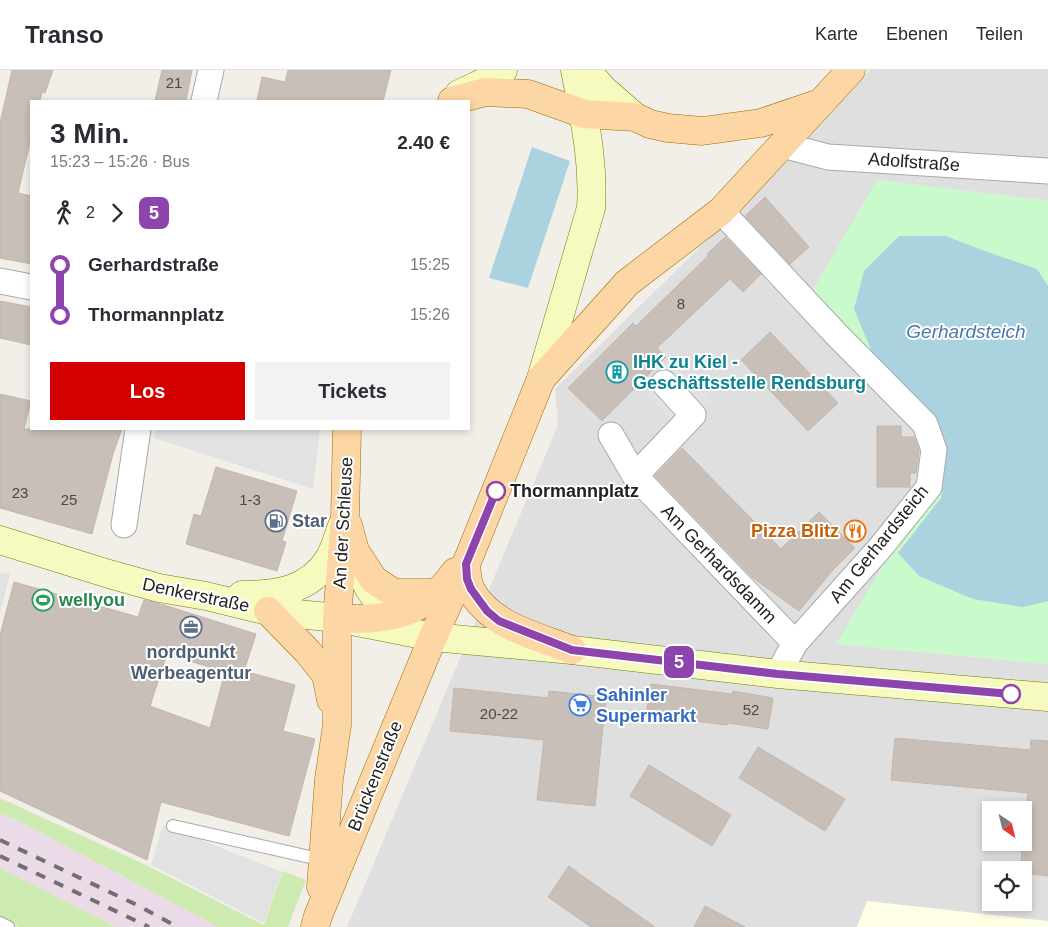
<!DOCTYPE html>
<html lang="de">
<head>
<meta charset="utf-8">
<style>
	:root { --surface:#fff; --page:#f2f2f3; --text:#2b2b33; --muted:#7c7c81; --line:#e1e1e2; --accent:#d40000 }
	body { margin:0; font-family:Arial,sans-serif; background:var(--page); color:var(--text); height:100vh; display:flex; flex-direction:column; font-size:19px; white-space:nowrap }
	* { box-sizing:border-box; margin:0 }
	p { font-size:16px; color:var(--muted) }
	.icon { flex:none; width:28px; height:28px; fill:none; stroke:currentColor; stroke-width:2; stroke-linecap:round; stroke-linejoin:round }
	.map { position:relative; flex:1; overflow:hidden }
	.side { position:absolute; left:30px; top:30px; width:440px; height:330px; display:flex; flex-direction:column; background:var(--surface); border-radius:0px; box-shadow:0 2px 8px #0003 }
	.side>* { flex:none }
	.badge { padding:0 10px; border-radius:8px; font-size:18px; line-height:32px }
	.needle { width:32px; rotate:145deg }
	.buttons { position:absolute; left:982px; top:731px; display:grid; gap:10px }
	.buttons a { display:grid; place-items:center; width:50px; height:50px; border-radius:0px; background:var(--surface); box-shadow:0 2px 8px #0003; font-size:25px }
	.map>.badge { position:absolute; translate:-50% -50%; box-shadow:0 0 0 2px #fff }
	.legs { display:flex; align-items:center; gap:8px; height:55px; padding:0 20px; font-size:16px }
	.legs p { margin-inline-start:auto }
	.headline { display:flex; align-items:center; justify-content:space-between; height:85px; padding:0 20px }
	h1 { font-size:28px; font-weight:700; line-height:38px }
	.primary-button { display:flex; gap:10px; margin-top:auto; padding:10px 20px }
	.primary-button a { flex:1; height:58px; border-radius:0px; background:var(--accent); color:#fff; font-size:20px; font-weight:700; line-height:58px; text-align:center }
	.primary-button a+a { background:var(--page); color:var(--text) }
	ul { padding:0 20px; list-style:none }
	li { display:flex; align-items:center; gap:18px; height:50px; font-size:19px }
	li i { display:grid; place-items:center; width:8px; height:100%; margin:0 6px; background:currentColor }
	li i::after { content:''; width:12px; height:12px; margin:-6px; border:4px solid; border-radius:50%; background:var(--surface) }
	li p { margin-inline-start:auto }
	li:first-child i { background:linear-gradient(#0000 50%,currentColor 0) }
	li:last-child i { background:linear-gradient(currentColor 50%,#0000 0) }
	header { display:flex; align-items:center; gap:30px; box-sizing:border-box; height:70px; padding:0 25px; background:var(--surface); border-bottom:1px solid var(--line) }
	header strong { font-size:24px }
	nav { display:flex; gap:28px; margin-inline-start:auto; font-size:18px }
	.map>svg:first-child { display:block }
</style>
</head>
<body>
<header>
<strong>Transo</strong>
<nav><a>Karte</a><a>Ebenen</a><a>Teilen</a></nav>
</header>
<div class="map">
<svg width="1048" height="857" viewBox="0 0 1048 857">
	<rect width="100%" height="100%" fill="#f2efe9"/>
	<path fill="#e0dfdf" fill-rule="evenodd" d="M870 0H1048V131L877 110 928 348 937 421 837 574 1048 594V857H347L558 355 555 319 788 91ZM991 740H1024V772H991ZM991 800H1024V832H991Z"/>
	<path fill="#ebdbe8" d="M0 744 19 751 218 857H116L0 798Z"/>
	<path fill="#ffffe5" d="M867 831 1048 851V857H857Z"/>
	<path fill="#cdebb0" d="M0 728 148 796 264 855 283 801 306 810 288 857H218L19 751 0 744Z
		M0 798 116 857H18L0 848Z"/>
	<path fill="#c8facc" d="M877 110 1048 131V594L836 574 892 480 940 381 811 223Z"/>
	<path fill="#e2e2e2" d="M671 289 712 332 681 361 641 317Z
		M156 359H320L313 419 154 368Z
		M0 502 10 504 0 544Z
		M163 755 282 802 264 853 151 795Z"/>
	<path fill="#aad3df" d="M532 77 570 91 528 218 489 208Z
		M899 166H946L979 179 1037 199 1048 216V531L1023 537 973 529 919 506 898 483 941 428 944 401 943 368 929 339 872 282 854 239 864 201Z"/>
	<path fill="#c7bfb8" stroke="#c4b6ab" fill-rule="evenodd" d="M12 0H53L45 23 42 22 40 31H31V68L18 123 31 126V194L0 188V53Z
		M162 0H192L186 31H155Z
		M288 0H391L383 31H257L262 7 285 12Z
		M765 127 809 177 790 194 745 146Z
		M725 167 761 204 743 222 730 209 657 278 666 287 602 351 568 318 633 253 636 256 708 186 707 184Z
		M0 231 31 237V275L0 268Z
		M770 262 838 333 808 361 741 290Z
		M0 324 31 331 24 359H122L113 384 92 464 0 438Z
		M877 356H901V367H914L919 381 916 403H910V417H877Z
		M682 378 781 479 819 442 855 478 832 501 799 541 753 508 655 406Z
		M216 397 297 421 282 471 286 472 277 501 186 474 194 444 201 446Z
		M14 512 138 547 144 530 164 535 256 564 244 601 295 615 283 661 315 669 289 766 161 732 147 790 0 721V565ZM167 584 225 602 210 658 150 636Z
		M651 614 732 624 733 621 773 628 768 659 728 653 727 655 646 645Z
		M454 618 548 628 549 621 606 627 595 736 537 730 544 670 450 661Z
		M895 668 1030 680 1031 670 1048 671V806L1024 803V800H1020L1028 723 891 710Z
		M758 677 845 729 825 761 739 708Z
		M649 695 731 745 712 776 630 726Z
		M569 796 581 805 655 857H591L548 827Z
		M705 836 745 857H694Z"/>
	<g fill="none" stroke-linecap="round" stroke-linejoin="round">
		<g stroke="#a9a9a9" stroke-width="14">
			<path id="lane" d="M173 756 323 790
				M0 853 8 857"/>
		</g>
		<g stroke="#a9a9a9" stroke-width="27">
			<path id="street" d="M204 31 211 0
				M782 75 828 87 1048 101
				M721 141 836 264 925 354 934 380 929 417 880 478 795 573 778 604
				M0 211 31 217
				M611 365 635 406 795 573
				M635 406 693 345 664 313
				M124 455 138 359"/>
		</g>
		<g stroke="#707d05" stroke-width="29">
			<path id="secondary" d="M586 0 604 20 635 47
				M459 24 495 7 503 0
				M541 309 591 138C594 89 584 48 575 0
				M0 470 109 504 159 518 206 526 268 541 337 548 433 567 572 580 778 604 1048 627
				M358 493C366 520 384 542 406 558
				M242 525C276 525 309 521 329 489 335 479 338 466 342 456"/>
		</g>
		<g stroke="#a06b00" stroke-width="29">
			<path id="primary" d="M452 31 485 22 528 24 584 44 635 47 650 54 668 58 702 61 761 53 820 33
				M348 455 355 481 374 510 394 523H436
				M466 494C467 503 467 512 471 520 490 556 537 566 572 580
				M268 541 308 582 326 605 331 630
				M337 548C386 552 426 544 455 502
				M321 817 329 709 337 655V548L345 447 347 359
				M315 857 318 846 433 567 469 487 541 309 627 213 721 141 851 0"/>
		</g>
		<use href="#lane" stroke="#fff" stroke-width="12"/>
		<use href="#street" stroke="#fff" stroke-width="25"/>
		<use href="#secondary" stroke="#f7fabf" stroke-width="28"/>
		<use href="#primary" stroke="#fcd6a4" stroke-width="28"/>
		<path stroke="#707070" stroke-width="4" stroke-dasharray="10 10" stroke-linecap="butt" d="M0 770 137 835 178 857
			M0 786 149 857"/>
	</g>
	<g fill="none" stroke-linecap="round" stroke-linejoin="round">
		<g stroke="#fff" stroke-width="11">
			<path id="line-1" d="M496 421 466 494 467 509 471 519 487 541 499 551 572 580 778 604 1011 624"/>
		</g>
		<use href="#line-1" stroke="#8e44ad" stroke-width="8"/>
	</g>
	<defs>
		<g id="building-ring" transform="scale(1.125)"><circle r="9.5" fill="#fff" stroke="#0f9aa8" stroke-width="1.5"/><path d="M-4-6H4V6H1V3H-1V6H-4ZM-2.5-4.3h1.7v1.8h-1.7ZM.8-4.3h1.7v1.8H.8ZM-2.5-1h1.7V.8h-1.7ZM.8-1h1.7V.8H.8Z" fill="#0f9aa8"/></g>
		<g id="fuel-ring" transform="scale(1.125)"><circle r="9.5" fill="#fff" stroke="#5c6f8a" stroke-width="1.5"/><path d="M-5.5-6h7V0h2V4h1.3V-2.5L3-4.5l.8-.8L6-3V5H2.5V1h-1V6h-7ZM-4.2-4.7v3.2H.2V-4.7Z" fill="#5c6f8a"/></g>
		<g id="restaurant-ring" transform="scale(1.125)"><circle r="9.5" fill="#fff" stroke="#e8710a" stroke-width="1.5"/><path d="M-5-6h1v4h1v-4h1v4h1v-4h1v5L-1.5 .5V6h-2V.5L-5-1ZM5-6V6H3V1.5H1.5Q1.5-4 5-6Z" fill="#e8710a"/></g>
		<g id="stadium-ring" transform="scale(1.125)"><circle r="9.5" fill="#fff" stroke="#2e9e5b" stroke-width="1.5"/><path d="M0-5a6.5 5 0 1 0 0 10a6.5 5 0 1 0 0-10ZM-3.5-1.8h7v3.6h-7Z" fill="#2e9e5b"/></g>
		<g id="office-ring" transform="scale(1.125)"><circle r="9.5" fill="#fff" stroke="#5c6f8a" stroke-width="1.5"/><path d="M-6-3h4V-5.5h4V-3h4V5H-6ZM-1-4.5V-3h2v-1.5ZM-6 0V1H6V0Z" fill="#5c6f8a"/></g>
		<g id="supermarket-ring" transform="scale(1.125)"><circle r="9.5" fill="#fff" stroke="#3f7fe0" stroke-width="1.5"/><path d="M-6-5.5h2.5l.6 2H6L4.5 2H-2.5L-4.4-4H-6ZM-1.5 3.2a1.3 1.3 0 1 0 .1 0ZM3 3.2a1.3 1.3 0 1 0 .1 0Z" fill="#3f7fe0"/></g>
	</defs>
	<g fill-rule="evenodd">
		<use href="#building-ring" x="617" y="302"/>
		<use href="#fuel-ring" x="276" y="451"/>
		<use href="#restaurant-ring" x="855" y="461"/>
		<use href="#stadium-ring" x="43" y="530"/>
		<use href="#office-ring" x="191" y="557"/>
		<use href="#supermarket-ring" x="580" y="635"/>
	</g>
	<g fill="#fff" stroke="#8e44ad" stroke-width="2.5">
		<circle cx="496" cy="421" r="9"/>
		<circle cx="1011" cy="624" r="9"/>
	</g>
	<g text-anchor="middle" stroke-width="4" stroke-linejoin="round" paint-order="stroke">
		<g font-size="15" fill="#4b4948">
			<text x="174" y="18">21</text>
			<text x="681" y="239">8</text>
			<text x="20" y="428">23</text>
			<text x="69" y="435">25</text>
			<text x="250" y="435">1-3</text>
			<text x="751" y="645">52</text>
			<text x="499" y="649">20-22</text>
		</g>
		<g font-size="18" fill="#222" stroke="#fff">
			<text transform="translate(914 92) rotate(4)" y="6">Adolfstraße</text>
			<text transform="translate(343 453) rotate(-87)" y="6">An der Schleuse</text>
			<text transform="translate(879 474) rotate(-51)" y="6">Am Gerhardsteich</text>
			<text transform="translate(719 494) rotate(46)" y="6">Am Gerhardsdamm</text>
			<text transform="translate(196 525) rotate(12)" y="6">Denkerstraße</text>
			<text transform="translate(375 706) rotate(-68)" y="6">Brückenstraße</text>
		</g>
		<g font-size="18" font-weight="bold" fill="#0d838f" stroke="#fff" text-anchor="start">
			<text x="633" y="298">IHK zu Kiel -<tspan x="633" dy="21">Geschäftsstelle Rendsburg</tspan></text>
		</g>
		<g font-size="18" font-weight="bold" fill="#222" stroke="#fff" text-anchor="start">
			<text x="510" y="427">Thormannplatz</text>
		</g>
		<g font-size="18" font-weight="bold" fill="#4e5e75" stroke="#fff" text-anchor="start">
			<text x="292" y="457">Star</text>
			<text x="191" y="588" text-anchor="middle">nordpunkt<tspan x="191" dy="21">Werbeagentur</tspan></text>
		</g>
		<g font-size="18" font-weight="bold" fill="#c56008" stroke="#fff" text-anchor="end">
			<text x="839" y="467">Pizza Blitz</text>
		</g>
		<g font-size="18" font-weight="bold" fill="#27864d" stroke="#fff" text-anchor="start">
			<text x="59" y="536">wellyou</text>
		</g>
		<g font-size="18" font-weight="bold" fill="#366cbe" stroke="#fff" text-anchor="start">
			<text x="596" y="631">Sahinler<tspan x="596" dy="21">Supermarkt</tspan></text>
		</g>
		<g font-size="19" font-style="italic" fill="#4a7aab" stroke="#fff">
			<text x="966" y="268">Gerhardsteich</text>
		</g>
	</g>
</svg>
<div class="buttons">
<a><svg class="needle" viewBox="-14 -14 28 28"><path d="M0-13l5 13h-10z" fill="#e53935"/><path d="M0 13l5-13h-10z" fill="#7c7c81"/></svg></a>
<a><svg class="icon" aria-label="locate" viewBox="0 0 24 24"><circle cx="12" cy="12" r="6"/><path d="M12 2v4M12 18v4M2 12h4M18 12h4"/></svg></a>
</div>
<b class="badge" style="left:679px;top:592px;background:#8e44ad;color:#fff">5</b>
<section class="side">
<div class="headline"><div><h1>3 Min.</h1><p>15:23 – 15:26 · Bus</p></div><b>2.40 €</b></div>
<div class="legs"><svg class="icon" aria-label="walk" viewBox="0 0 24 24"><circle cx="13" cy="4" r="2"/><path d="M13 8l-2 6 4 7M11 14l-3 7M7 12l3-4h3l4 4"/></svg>2<svg class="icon" aria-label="forward" viewBox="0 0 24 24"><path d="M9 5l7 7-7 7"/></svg><b class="badge" style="background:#8e44ad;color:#fff">5</b></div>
<ul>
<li><i style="color:#8e44ad"></i><b>Gerhardstraße</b><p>15:25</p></li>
<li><i style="color:#8e44ad"></i><b>Thormannplatz</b><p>15:26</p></li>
</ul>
<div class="primary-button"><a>Los</a><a>Tickets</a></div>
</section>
</div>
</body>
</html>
